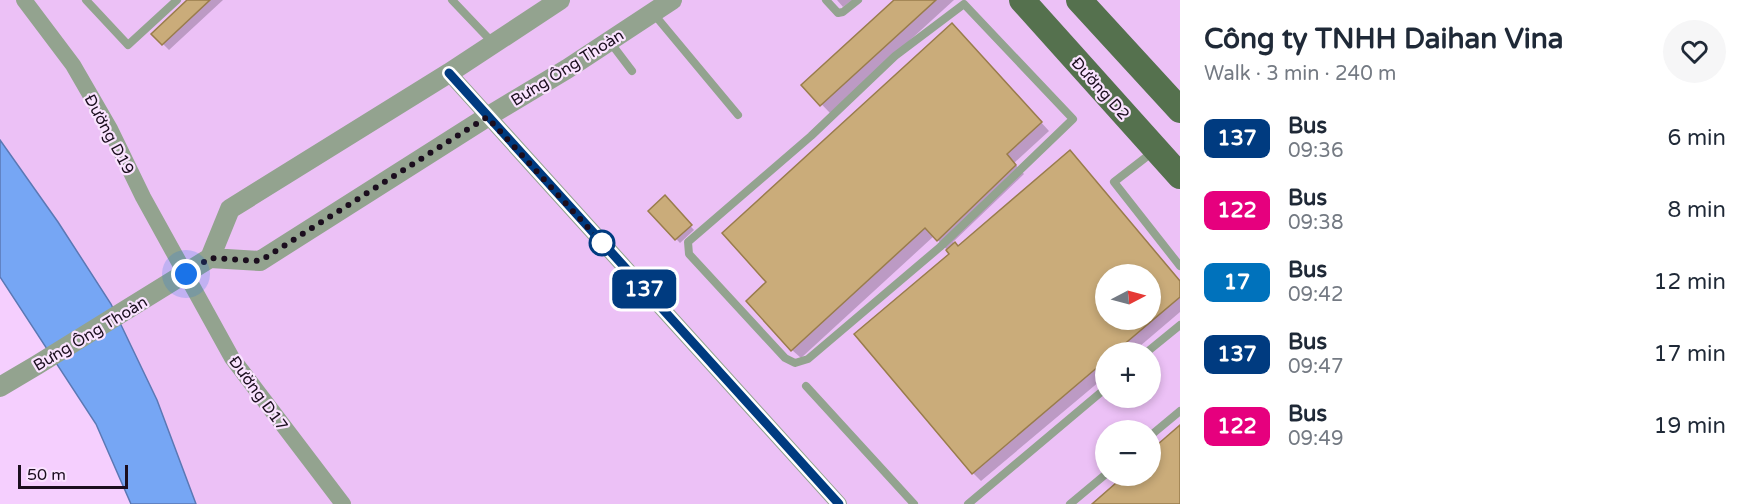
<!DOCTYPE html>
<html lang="en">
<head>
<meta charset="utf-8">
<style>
	:root { --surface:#fff; --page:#f6f6f7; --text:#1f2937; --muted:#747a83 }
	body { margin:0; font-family:"Varela Round",sans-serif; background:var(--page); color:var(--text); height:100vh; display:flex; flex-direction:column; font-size:22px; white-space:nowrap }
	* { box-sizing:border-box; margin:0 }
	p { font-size:20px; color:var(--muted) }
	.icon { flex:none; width:33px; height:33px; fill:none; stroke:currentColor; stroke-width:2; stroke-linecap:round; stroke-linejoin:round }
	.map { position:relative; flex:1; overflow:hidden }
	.panel { display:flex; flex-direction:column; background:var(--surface); width:570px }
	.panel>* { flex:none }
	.badge { padding:0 12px; border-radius:9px; font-size:21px; line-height:39px }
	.needle { width:39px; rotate:84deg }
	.tools { position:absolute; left:1095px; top:264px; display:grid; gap:12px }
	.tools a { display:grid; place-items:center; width:66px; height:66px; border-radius:50%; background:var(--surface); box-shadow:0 3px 9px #0003; font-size:30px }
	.scale { position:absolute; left:18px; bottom:15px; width:110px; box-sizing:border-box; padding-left:6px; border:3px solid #1b0e1e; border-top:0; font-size:16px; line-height:21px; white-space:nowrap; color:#1b0e1e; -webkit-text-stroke:4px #fae3ff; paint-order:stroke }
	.you { position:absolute; width:30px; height:30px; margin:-15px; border:4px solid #fff; border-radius:50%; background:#1a73e8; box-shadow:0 0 0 9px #1a73e833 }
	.map>.badge { position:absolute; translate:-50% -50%; box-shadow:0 0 0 3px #fff }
	.round { display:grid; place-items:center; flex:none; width:63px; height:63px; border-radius:32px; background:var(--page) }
	.headline { display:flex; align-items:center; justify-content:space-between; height:102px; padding:0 24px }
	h1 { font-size:28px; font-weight:700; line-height:45px }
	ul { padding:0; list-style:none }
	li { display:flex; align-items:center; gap:18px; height:72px; padding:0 24px }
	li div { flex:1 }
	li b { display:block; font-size:22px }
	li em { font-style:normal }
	li .badge { min-width:66px; font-weight:700; text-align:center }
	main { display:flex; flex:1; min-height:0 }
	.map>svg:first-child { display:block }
</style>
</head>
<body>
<main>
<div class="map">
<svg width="1180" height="504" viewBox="0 0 1180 504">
	<rect width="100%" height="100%" fill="#f5cffe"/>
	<path fill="#ecc1f6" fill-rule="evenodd" d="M0 0H1180V504H196L157 400 111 304 58 222 0 140ZM1106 274H1150V320H1106ZM1106 352H1150V398H1106ZM1106 430H1150V476H1106Z"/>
	<path fill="#76a6f4" stroke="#5b78b4" stroke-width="1.5" d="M0 140 58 222 111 304 157 400 196 504H131L96 424 0 277Z"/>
	<path fill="#0003" fill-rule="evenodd" d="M189 0H223L169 50 153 34Z
		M837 0H852L843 7Z
		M896 0H954L830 113 803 85Z
		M961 34 1049 131 1014 163 1024 174 953 242 958 248 1079 161 1180 281V312L1133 352H1106V376L981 481 973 473 951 254 934 236 801 358 792 350 769 282ZM1106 274H1150V320H1106Z
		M665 198 694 230 680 243 650 211Z"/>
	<path fill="#caac7a" stroke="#997c4c" stroke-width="1.5" fill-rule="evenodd" d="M187 0H210L162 45 151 34Z
		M894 0H936L820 106 801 85Z
		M952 23 1042 122 1007 154 1016 165 937 241 925 228 791 351 746 301 766 282 722 233Z
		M1070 150 1180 281V297L1115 352H1106V360L972 474 854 334 949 254 946 250 955 242 958 246ZM1106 274H1150V320H1106Z
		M665 195 692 225 675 240 648 211Z
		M1180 425V504H1092L1124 476H1150V451Z"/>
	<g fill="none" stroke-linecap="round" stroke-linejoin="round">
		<path stroke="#93a38f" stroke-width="8" d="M86 0 128 45 177 0
			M452 0 494 44
			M826 0 838 13 843 12 858 0
			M964 4 1073 119 940 247 808 359 795 363 785 358 689 254 688 242 811 136 895 56Z
			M653 13 738 115
			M610 42 632 71
			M1154 151 1114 182 1180 266
			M1147 352 1180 325
			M806 386 914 504
			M1150 436 1180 411
			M968 504 1106 388
			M1070 504 1106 474"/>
		<path stroke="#93a38f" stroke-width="16" d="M24 0 73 65 110 129 143 197 232 358 343 504
			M449 73 839 504"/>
		<path stroke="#93a38f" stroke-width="20" d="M210 258 260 261 487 117 567 69 672 0
			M0 387 37 365 210 258 230 209 449 73 560 0"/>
		<path stroke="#55714e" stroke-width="26" d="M1022 0 1180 176
			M1079 0 1180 110"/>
	</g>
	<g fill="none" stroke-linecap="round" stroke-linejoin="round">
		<g stroke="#fff" stroke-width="14">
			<path id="line" d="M449 73 839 504"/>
		</g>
		<use href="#line" stroke="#003b80" stroke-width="9"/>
		<path stroke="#1b0e1e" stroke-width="6" stroke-dasharray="0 10.8" d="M186 274 210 258 260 261 487 117 602 243"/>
	</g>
	<circle fill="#fff" stroke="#003b80" stroke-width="3" cx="602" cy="243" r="12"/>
	<g text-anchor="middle" stroke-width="4.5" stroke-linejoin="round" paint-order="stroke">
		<g font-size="16" fill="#1b0e1e" stroke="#fae3ff">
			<text transform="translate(567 67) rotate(-32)" y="6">Bưng Ông Thoàn</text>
			<text transform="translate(1101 88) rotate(48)" y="6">Đường D2</text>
			<text transform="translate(110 134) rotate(62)" y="6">Đường D19</text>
			<text transform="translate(90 333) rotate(-31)" y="6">Bưng Ông Thoàn</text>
			<text transform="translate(259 393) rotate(54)" y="6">Đường D17</text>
		</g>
	</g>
</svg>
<div class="tools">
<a><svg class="needle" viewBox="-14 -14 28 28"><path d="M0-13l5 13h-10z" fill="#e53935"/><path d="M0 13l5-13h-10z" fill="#747a83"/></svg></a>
<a>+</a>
<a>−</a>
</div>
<div class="scale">50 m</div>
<div class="you" style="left:186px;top:274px"></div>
<b class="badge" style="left:644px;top:289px;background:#003b80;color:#fff">137</b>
</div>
<section class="panel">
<div class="headline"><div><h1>Công ty TNHH Daihan Vina</h1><p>Walk · 3 min · 240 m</p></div><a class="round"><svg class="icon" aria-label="heart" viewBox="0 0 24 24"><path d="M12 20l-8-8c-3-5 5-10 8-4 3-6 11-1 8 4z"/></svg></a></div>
<ul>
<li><span class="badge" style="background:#003b80;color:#fff">137</span><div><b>Bus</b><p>09:36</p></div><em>6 min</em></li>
<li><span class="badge" style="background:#e6007e;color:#fff">122</span><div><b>Bus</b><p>09:38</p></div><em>8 min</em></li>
<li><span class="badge" style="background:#0072bc;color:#fff">17</span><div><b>Bus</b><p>09:42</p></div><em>12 min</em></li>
<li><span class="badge" style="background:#003b80;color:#fff">137</span><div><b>Bus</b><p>09:47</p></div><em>17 min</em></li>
<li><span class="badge" style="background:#e6007e;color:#fff">122</span><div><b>Bus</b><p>09:49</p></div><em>19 min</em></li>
</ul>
</section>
</main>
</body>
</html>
